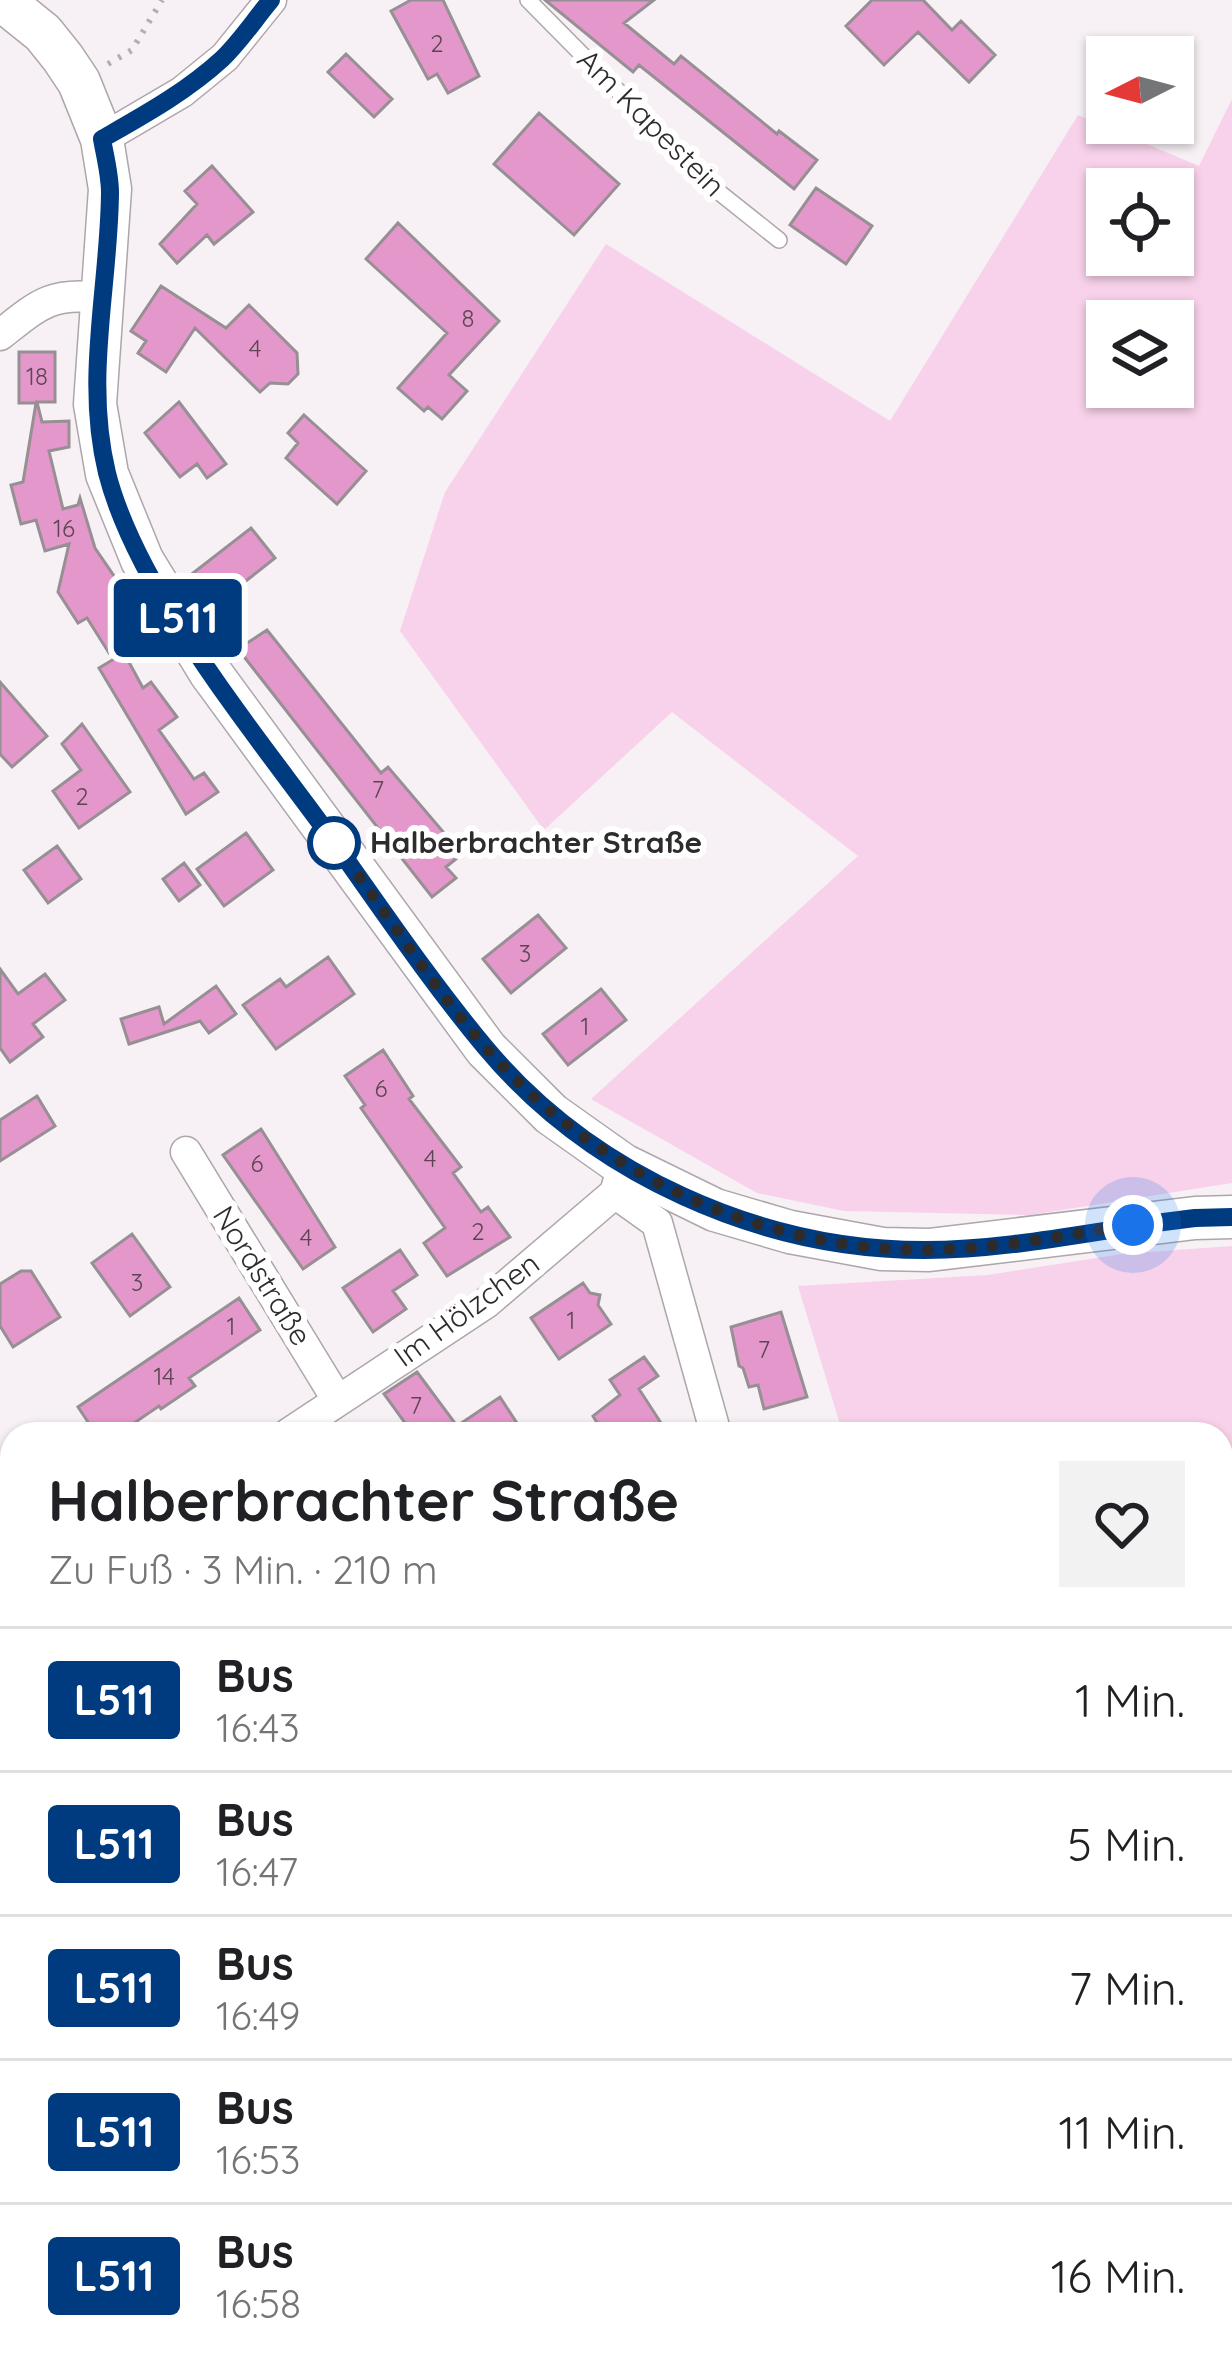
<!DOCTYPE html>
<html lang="de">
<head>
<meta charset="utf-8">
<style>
	:root { --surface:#fff; --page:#f2f2f2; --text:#202124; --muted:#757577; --line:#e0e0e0 }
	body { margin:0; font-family:Quicksand,sans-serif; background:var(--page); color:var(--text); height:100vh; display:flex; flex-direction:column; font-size:45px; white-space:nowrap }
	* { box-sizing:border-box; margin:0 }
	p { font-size:39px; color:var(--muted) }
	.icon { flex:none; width:66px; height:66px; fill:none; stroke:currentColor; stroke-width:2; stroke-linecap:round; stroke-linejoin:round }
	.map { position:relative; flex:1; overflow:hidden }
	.sheet { position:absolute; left:0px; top:1422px; width:1233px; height:951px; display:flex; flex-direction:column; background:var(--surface); border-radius:36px 36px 0 0; box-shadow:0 3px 9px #0004 }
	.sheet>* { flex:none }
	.badge { padding:0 24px; border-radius:9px; font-size:42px; line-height:78px }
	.needle { width:78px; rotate:264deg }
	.fabs { position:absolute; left:1086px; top:36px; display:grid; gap:24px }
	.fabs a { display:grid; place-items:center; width:108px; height:108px; border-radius:0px; background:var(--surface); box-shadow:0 3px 9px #0004; font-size:60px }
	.you { position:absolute; width:60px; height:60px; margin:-30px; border:9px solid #fff; border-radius:50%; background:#1a73e8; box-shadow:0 0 0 18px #1a73e833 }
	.map>.badge { position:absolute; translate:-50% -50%; box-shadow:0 0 0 6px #fff }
	.round { display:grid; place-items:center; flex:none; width:126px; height:126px; border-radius:0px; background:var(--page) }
	.headline { display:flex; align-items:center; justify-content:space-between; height:204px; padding:0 48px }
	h1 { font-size:57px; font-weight:800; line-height:90px }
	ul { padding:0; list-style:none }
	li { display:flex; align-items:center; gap:36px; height:144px; padding:0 48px; border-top:3px solid var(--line) }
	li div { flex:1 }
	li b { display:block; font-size:45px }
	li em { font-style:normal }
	li .badge { min-width:132px; font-weight:700; text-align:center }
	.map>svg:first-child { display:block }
</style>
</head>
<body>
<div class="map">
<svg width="1232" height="2371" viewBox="0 0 1232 2371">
	<rect width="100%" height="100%" fill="#f7f0f5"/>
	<path fill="#f8d2ea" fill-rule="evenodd" d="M1232 99V1183L1030 1215 844 1211 757 1193 591 1099 858 856 672 712 544 830 400 631 445 492 606 244 890 421 1078 115 1199 166ZM1173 189V255H1107V189ZM1107 321H1173V387H1107Z
		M1232 1246V2371H0V2212L12 2210V2361H1221V1434H843L798 1286 988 1275 1122 1254Z"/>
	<path fill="#e497ca" stroke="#968f93" stroke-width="3" d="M411 0H443L479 76 448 93 437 74 428 79 391 11Z
		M545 0H654L624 23 674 64 681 56 777 134 779 131 817 160 794 189 639 65 633 72Z
		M872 0H923L952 30 961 21 995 55 969 82 918 32 884 65 846 26Z
		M346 54 392 99 374 117 328 72Z
		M539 113 619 184 574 235 494 164Z
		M212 166 253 212 214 244 207 235 177 263 160 244 197 204 185 191Z
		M816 188 872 226 846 264 790 225Z
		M398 223 499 321 449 375 467 391 442 419 428 407 424 411 398 388 447 333 366 259Z
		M161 286 226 328 249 305 297 353 298 374 288 384 270 383 260 392 195 328 166 372 138 353 146 341 131 331Z
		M19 352H55V402H37L42 422 69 421V447L49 451 63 509 78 505 80 498 95 548 149 627 109 653 87 618 78 623 58 592 69 544 45 551 36 520 21 524 11 485 23 482 36 403H19Z
		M179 402 226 464 207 478 197 464 180 477 145 433Z
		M304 415 366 471 337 504 286 458 298 443 288 433Z
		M251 528 275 558 208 611 184 580Z
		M267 630 381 773 388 767 462 854 446 867 456 878 432 897 238 649Z
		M124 653 143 688 151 682 177 717 159 730 194 779 204 773 218 792 186 814 99 668Z
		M0 682 47 736 12 767 0 754Z
		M82 724 130 792 79 828 53 791 81 770 62 744Z
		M246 833 273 870 224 906 197 869Z
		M57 846 81 879 48 903 24 870Z
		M184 863 200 885 179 901 163 879Z
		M538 915 566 948 511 993 483 959Z
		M328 957 354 994 276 1049 243 1005 280 979 286 987Z
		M0 969 18 994 45 974 65 1000 33 1024 43 1037 10 1062 0 1048Z
		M216 986 236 1014 209 1033 200 1021 129 1044 121 1019 159 1007 164 1024Z
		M601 989 626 1020 568 1065 543 1034Z
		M383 1050 413 1096 409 1099 461 1167 453 1173 481 1212 488 1207 510 1237 447 1276 424 1243 445 1228 361 1108 365 1105 345 1076Z
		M37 1096 55 1126 0 1161V1120Z
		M261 1129 335 1247 303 1269 223 1155Z
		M132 1234 170 1287 130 1316 92 1263Z
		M400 1250 417 1275 393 1291 406 1309 373 1332 343 1288Z
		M21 1271H31L60 1317 13 1347 0 1326V1284Z
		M583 1283 590 1293 600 1295 598 1305 611 1324 559 1359 531 1318Z
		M239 1298 260 1330 189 1378 195 1386 161 1409 159 1406 118 1434H96L78 1407Z
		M781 1312 807 1397 764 1409 758 1385 749 1387 743 1368 739 1366 731 1327Z
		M644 1357 658 1376 639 1389 661 1423 644 1434H604L593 1416 620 1395 610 1380Z
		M417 1372 457 1426 500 1397 524 1434H413L384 1394Z"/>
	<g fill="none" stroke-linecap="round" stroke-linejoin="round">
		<g stroke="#ada6aa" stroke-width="18">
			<path id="lane" d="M528 0 715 189 779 240"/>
		</g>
		<g stroke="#ada6aa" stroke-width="33">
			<path id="street" d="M102 139 182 92 225 57 271 0
				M0 335C37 306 51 291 100 298
				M186 1152 338 1401
				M615 1193 657 1223 716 1434
				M288 1434 486 1303 615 1193 623 1165
				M0 1619 12 1612"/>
		</g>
		<g stroke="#ada6aa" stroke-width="45">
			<path id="secondary" d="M2 0 43 33 63 58 79 82 102 139 110 189 95 404 107 474 142 560 210 672 486 1049 551 1114 623 1165 715 1210 790 1232 882 1249 929 1250 1195 1218 1232 1217"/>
		</g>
		<path stroke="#b4aeb2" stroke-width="6" stroke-dasharray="3 9" stroke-linecap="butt" d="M108 64 132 50 162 0
			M1221 1999 1232 2002
			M1221 2341 1232 2343
			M771 2361 775 2371
			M938 2371 962 2361"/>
		<use href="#lane" stroke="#fff" stroke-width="15"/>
		<use href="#street" stroke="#fff" stroke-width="30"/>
		<use href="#secondary" stroke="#fff" stroke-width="42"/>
	</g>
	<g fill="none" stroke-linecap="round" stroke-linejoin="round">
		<g stroke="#fff" stroke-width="27">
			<path id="line" d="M271 0C255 19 240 42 222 59 186 92 144 115 102 139 105 156 110 175 110 193 109 288 84 378 107 473 136 587 248 725 318 820 373 896 425 975 485 1047 591 1174 760 1250 925 1250 1015 1250 1106 1228 1195 1218L1232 1217"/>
		</g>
		<use href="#line" stroke="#003b80" stroke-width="18"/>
		<path stroke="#2e2b2d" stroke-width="12" stroke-dasharray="0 21.6" d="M334 843C386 910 431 986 487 1049 596 1173 758 1249 923 1250 993 1250 1064 1235 1133 1225"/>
	</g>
	<circle fill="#fff" stroke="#003b80" stroke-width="6" cx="334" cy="843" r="24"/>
	<g text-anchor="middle" stroke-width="12" stroke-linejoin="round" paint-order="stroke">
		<g font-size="24" fill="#5c4654">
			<text x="437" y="52">2</text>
			<text x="468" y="327">8</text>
			<text x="255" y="357">4</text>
			<text x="37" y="385">18</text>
			<text x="64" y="537">16</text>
			<text x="378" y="798">7</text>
			<text x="82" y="805">2</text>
			<text x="525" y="962">3</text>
			<text x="585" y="1035">1</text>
			<text x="381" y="1097">6</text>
			<text x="430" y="1167">4</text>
			<text x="257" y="1172">6</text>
			<text x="478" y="1240">2</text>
			<text x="306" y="1246">4</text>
			<text x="137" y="1291">3</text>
			<text x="571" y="1329">1</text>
			<text x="231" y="1335">1</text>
			<text x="764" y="1358">7</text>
			<text x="164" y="1385">14</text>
			<text x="416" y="1414">7</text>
		</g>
		<g font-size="30" fill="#2e2b2d" stroke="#fff">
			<text transform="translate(651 123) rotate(45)" y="10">Am Kapestein</text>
			<text transform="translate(262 1276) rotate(58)" y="10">Nordstraße</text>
			<text transform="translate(467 1310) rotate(-36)" y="10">Im Hölzchen</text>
		</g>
		<g font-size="30" font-weight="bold" fill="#2e2b2d" stroke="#fff" text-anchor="start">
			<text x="370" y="853">Halberbrachter Straße</text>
		</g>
	</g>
</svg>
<div class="fabs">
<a><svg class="needle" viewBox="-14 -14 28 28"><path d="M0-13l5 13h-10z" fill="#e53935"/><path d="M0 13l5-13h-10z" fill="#757577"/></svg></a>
<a><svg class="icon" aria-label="locate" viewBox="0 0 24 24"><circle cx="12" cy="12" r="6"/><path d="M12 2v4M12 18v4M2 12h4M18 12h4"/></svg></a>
<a><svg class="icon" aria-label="layers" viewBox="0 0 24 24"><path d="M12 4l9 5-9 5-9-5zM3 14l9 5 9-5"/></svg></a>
</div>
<div class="you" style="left:1133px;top:1225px"></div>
<b class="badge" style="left:178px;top:618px;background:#003b80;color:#fff">L511</b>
<section class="sheet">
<div class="headline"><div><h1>Halberbrachter Straße</h1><p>Zu Fuß · 3 Min. · 210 m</p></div><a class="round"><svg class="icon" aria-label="heart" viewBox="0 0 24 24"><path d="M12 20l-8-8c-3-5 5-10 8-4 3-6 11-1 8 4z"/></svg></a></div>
<ul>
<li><span class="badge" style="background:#003b80;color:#fff">L511</span><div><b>Bus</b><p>16:43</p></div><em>1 Min.</em></li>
<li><span class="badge" style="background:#003b80;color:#fff">L511</span><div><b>Bus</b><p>16:47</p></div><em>5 Min.</em></li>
<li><span class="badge" style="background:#003b80;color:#fff">L511</span><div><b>Bus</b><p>16:49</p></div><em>7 Min.</em></li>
<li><span class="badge" style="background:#003b80;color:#fff">L511</span><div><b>Bus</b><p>16:53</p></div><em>11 Min.</em></li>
<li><span class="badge" style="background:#003b80;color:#fff">L511</span><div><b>Bus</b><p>16:58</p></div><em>16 Min.</em></li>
</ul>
</section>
</div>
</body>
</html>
